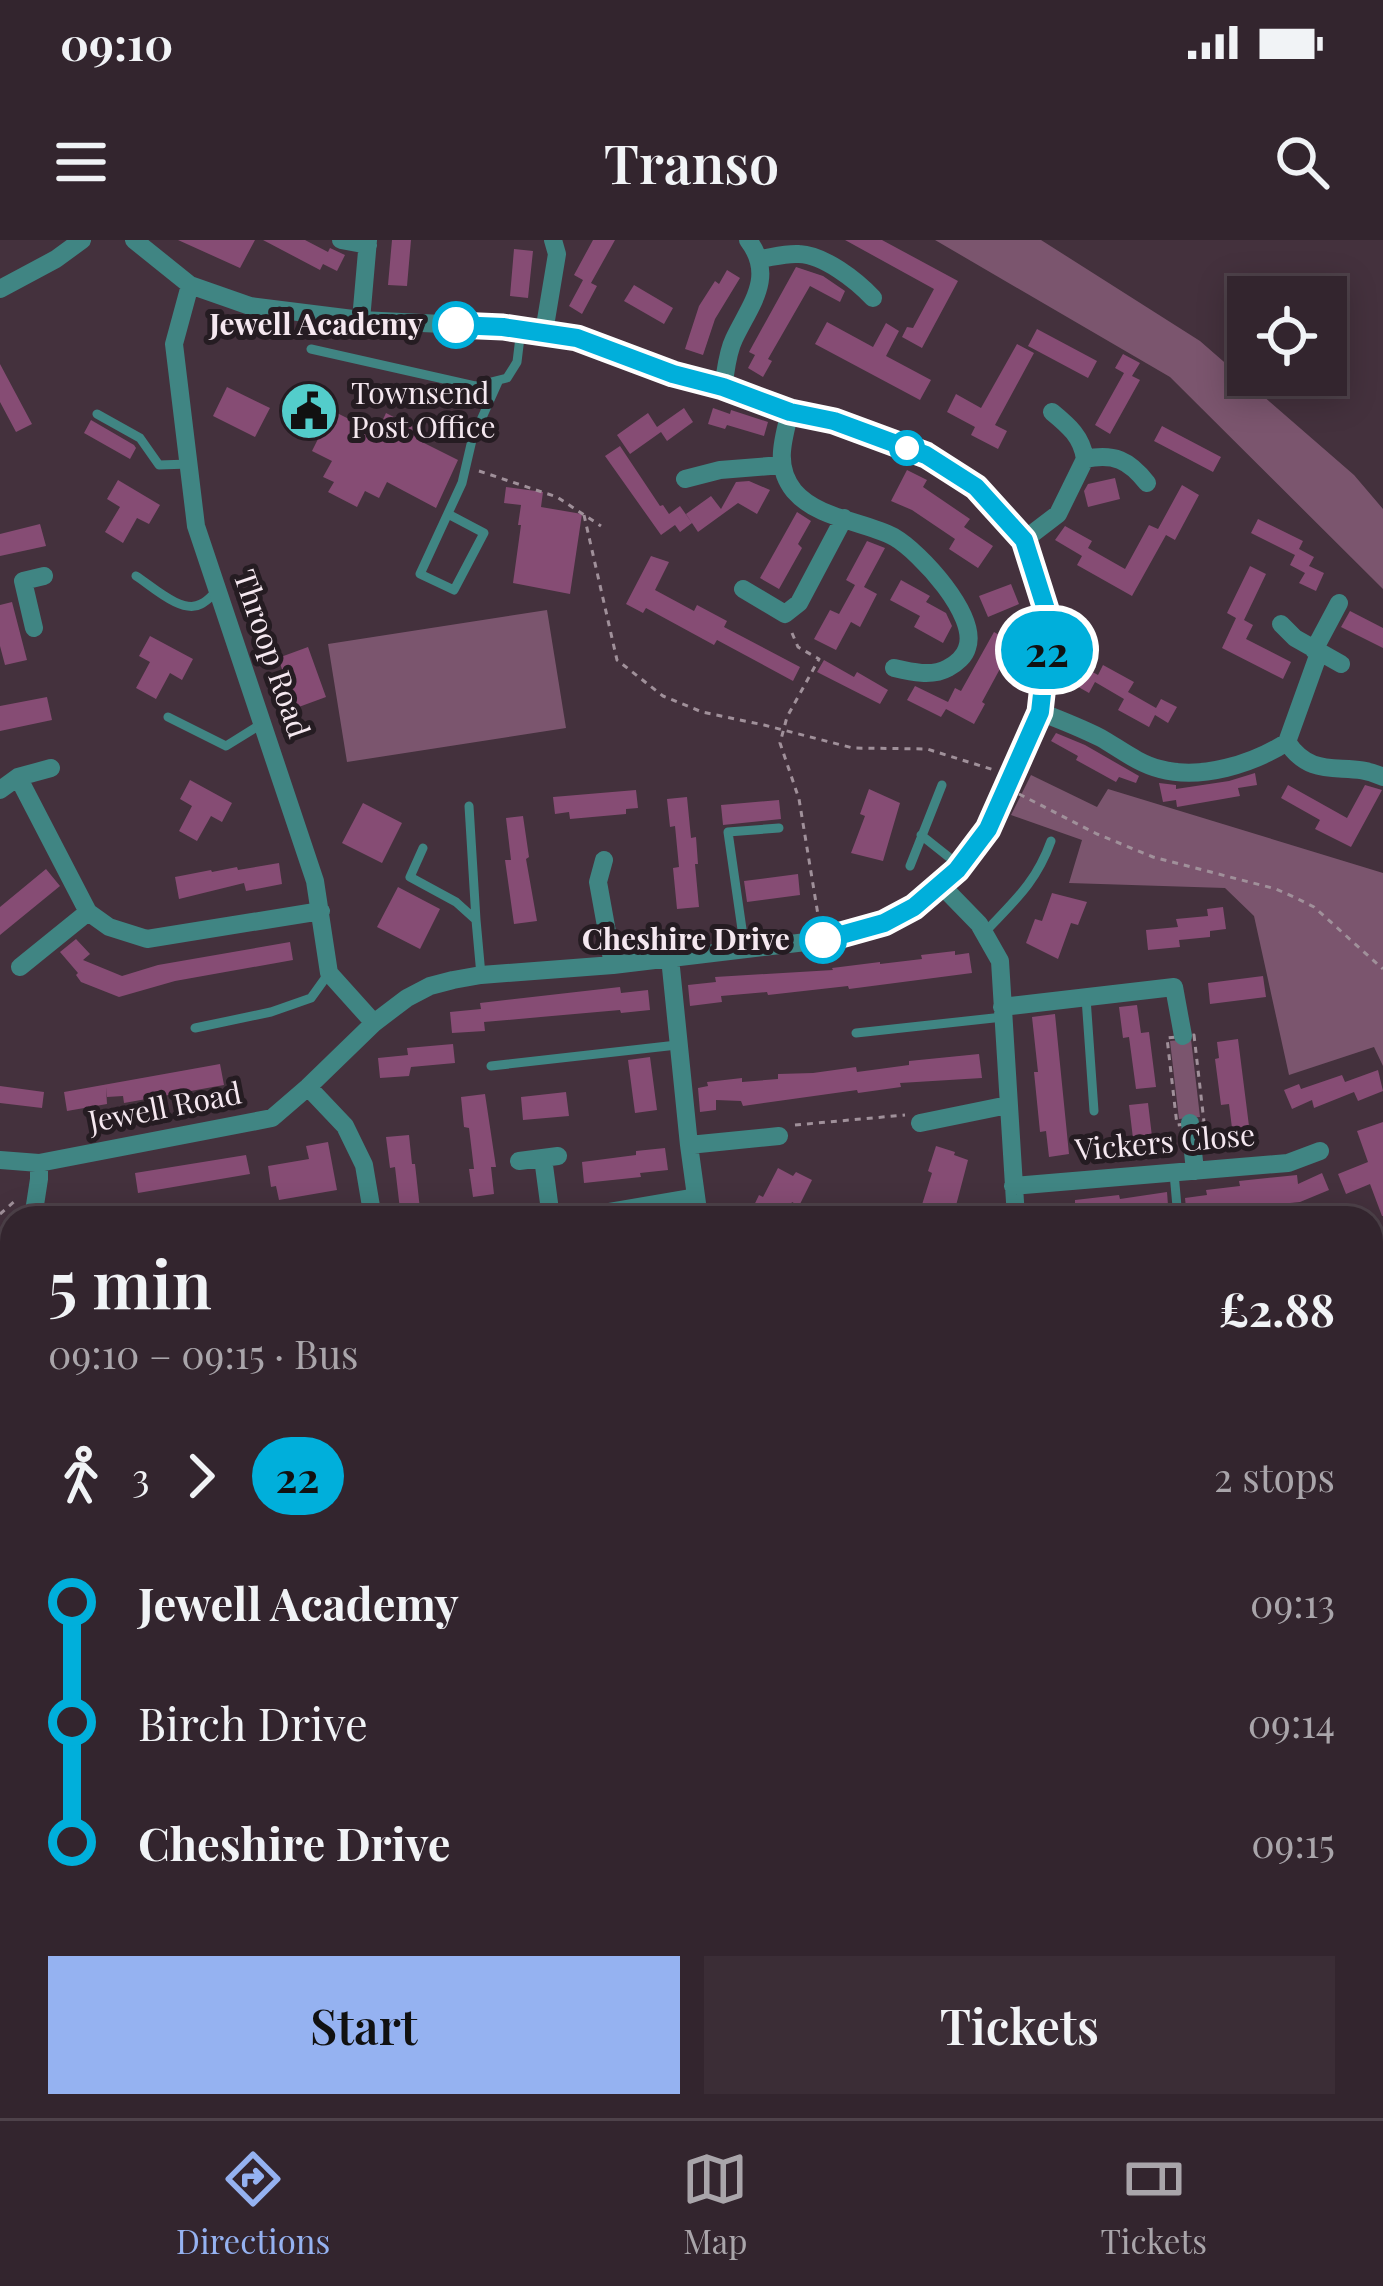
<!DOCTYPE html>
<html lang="en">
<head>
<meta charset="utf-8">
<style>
	:root { --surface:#33252e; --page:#3b2d36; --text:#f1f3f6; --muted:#a9a5aa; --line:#4e424a; --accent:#95b2f1 }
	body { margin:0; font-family:"Playfair Display",serif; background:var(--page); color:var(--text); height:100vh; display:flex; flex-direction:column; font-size:45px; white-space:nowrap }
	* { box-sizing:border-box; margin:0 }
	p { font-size:39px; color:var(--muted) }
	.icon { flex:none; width:66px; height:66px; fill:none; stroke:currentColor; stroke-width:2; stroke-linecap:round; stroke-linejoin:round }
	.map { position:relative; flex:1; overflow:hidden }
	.sheet { position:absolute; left:0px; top:966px; width:1383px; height:912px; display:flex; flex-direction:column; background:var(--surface); border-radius:36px 36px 0 0; box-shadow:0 6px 30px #0003,0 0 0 3px var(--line) }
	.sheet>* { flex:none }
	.badge { padding:0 24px; border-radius:39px; font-size:42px; line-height:78px }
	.fabs { position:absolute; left:1227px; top:36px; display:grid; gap:24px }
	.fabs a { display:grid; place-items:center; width:120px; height:120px; border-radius:0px; background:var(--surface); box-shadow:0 6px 30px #0003,0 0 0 3px var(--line); font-size:60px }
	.map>.badge { position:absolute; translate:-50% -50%; box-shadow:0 0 0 6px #fff }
	.legs { display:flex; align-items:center; gap:18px; height:132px; padding:0 48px; font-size:39px }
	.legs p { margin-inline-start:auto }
	.headline { display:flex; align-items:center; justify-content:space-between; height:204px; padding:0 48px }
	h1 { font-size:66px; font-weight:600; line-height:90px }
	.primary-button { display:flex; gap:24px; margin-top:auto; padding:24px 48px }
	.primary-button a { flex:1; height:138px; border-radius:0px; background:var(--accent); color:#111; font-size:48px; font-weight:600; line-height:138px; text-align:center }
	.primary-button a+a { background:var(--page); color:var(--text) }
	ul { padding:0 48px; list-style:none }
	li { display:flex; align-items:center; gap:42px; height:120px; font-size:45px }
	li i { display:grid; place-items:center; width:18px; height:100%; margin:0 15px; background:currentColor }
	li i::after { content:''; width:30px; height:30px; margin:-15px; border:9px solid; border-radius:50%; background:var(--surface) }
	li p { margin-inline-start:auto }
	li:first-child i { background:linear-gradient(#0000 50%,currentColor 0) }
	li:last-child i { background:linear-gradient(currentColor 50%,#0000 0) }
	.status { display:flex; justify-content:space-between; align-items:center; height:84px; padding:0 60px; background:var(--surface); direction:ltr }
	.status svg { height:33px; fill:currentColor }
	header { display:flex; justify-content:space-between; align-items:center; height:156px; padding:0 48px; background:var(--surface); font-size:54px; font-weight:600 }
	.tabs { display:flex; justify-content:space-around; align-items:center; height:168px; border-top:3px solid var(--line); background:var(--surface); font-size:33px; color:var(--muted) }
	.tabs a { display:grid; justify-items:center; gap:6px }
	.tabs .active { color:var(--accent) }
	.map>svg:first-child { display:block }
</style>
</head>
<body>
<div class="status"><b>09:10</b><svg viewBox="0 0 49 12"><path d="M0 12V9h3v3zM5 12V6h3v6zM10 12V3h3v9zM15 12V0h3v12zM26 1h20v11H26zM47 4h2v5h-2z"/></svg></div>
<header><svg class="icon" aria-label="menu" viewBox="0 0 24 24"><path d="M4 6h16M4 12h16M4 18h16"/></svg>Transo<svg class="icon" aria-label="search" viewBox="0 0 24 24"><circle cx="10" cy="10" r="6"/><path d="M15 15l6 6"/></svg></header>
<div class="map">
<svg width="1383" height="1878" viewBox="0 0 1383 1878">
	<rect width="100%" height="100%" fill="#44313d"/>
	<path fill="#503748" d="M416 1866H1191L1195 1878H413Z"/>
	<path fill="#7b556e" d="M935 0H1041L1200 101 1354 235 1383 269V349L1170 137Z
		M547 370 566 488 347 522 328 404Z
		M1031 535 1097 567 1108 549 1383 633V826L1374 807 1289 835 1254 676 1225 648 1069 643 1082 600 1011 575Z
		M1191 799 1200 877 1179 879 1170 801Z
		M0 1475 12 1488V1866H266L272 1878H0Z"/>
	<path fill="#864c74" d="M178 0H255L240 28Z
		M263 0H305L328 12 330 8 345 15 337 31 323 24 320 30Z
		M392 0H411L407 46 388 45Z
		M593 0H615L591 43 597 46 582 74 569 66 583 40 574 35Z
		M845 0H882L958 41 922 108 902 97 907 87 913 88 934 49Z
		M514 9 533 11 528 58 510 56Z
		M796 27 823 36 845 51 840 62 810 46 768 119 772 121 763 137 748 128 755 115 749 112Z
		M727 30 740 38 715 79 703 115 685 109 699 66 715 41 719 44Z
		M634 45 673 68 664 84 624 61Z
		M827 82 873 107 886 83 899 91 886 116 931 140 920 160 815 104Z
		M1037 89 1097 121 1088 138 1028 106Z
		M1017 104 1034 113 995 185 1007 191 998 209 971 195 975 187 947 172 956 154 981 168Z
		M1123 114 1140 123 1132 136 1140 140 1110 194 1095 185 1124 133 1115 128Z
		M0 124 32 184 16 192 0 162Z
		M227 147 270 168 255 197 213 176Z
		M316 155 334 165 333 171 359 184 362 179 379 188 386 173 421 191 416 199 458 220 436 268 387 242 379 258 365 251 357 267 328 252 334 242 323 237 332 221 312 211 325 185 306 175Z
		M684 168 693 182 667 201 661 192 630 214 617 195 648 173 657 187Z
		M713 168 730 174 731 170 768 182 764 196 727 185 725 189 708 184Z
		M91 180 134 205 136 208 130 219 84 193Z
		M1162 186 1221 217 1213 232 1154 201Z
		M620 206 660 266 663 265 669 274 680 266 692 283 680 292 675 285 661 295 605 216Z
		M907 230 927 240 923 247 970 279 964 287 993 306 978 328 949 309 955 299 912 270 891 261Z
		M1115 238 1120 259 1088 267 1084 251 1088 244Z
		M118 240 160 265 149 284 137 278 123 303 105 292 120 267 107 259Z
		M749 241 770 250 757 274 738 263 698 292 686 274 711 256 721 269 736 242Z
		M1182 245 1199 255 1175 300 1166 295 1132 356 1077 325 1082 316 1055 300 1065 286 1092 301 1088 308 1125 329 1149 285 1158 289Z
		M506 247 543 252 541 267 582 274 570 354 513 343 521 285H518L521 265 504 263Z
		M797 272 811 281 798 304 802 308 779 349 760 338Z
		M1258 279 1303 301 1299 309 1314 317 1309 326 1324 333 1316 351 1299 343 1305 333 1290 325 1295 315 1251 293Z
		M40 284 46 306 0 316V294Z
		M867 301 885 308 864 347 877 354 860 387 851 382 836 410 814 399 830 370 839 374 855 345 846 340Z
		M651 316 669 322 655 350 694 371 697 365 727 381 724 387 800 427 793 441 717 400 714 405 646 368 643 373 626 364Z
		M1250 326 1266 334 1244 380 1253 385 1246 399 1291 422 1283 439 1222 408 1236 378 1227 373Z
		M901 340 930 356 926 362 946 373 952 386 943 403 914 387 920 376 890 360Z
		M1011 344 1019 364 988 377 979 356Z
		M12 362 27 420 5 425 0 406V365Z
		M1350 371 1383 388V408L1341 387Z
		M994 392 1014 403 982 462 985 464 974 484 946 469 941 477 907 460 915 446 948 462 955 448 961 451Z
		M150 396 193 419 182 440 170 433 156 459 136 448 150 422 139 416Z
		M308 407 326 457 296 468 278 418Z
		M1069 419 1098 435 1103 425 1134 442 1128 452 1156 468 1161 459 1177 467 1168 483 1155 475 1149 487 1118 470 1124 459 1095 442 1089 453 1059 436Z
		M824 420 854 437 857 432 888 450 880 464 817 432Z
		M47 457 52 480 0 491V466Z
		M1056 493 1085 505 1139 536 1136 543 1119 537 1116 542 1076 520 1078 516 1051 501Z
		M1255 533 1257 545 1238 548 1240 556 1177 567 1176 560 1163 562 1159 543 1176 545V549L1229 541Z
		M190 540 232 563 222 582 211 576 197 601 179 591 192 566 180 559Z
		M1288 545 1347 578 1365 545 1382 550 1351 607 1315 589 1320 580 1281 558Z
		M869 549 900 563 883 621 851 613 865 576 860 574Z
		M636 550 638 568 626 569V574L570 579 569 572 555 574 553 557Z
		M687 557 691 598 696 597 698 624H695L699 667 677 669 673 628 679 627 675 586 670 587 667 559Z
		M779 560 781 579 723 585 721 565Z
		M363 563 402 583 382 623 342 603Z
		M523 576 529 617 526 619 537 681 514 684 505 620H511L506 578Z
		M279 623 282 644 246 651 244 643 179 659 175 637 211 630 212 632 237 627 238 630Z
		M46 629 60 646 0 695V667Z
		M798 634 800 655 747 662 744 641Z
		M398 647 440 669 420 709 377 687Z
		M1052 653 1087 662 1078 685 1071 683 1058 719 1026 703 1035 679 1042 681Z
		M1223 667 1226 689 1210 691V697L1179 700 1180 707 1148 710 1146 690 1178 687 1176 679 1208 676 1207 669Z
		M76 699 90 714 83 720 122 736 158 725 290 702 293 720 175 741 119 757 81 742 76 735 78 733 60 712Z
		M955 711V715L969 713 972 733 849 749 848 746 768 755 767 752 721 756 722 762 690 766 688 745 716 742 715 737 833 730 832 728 880 722V724L922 719 921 715Z
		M1263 736 1266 757 1210 764 1208 743Z
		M620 747 621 753 648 750 650 770 621 773 620 770 484 782 485 791 452 793 450 772 481 769 480 763Z
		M1137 765 1141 793 1149 792 1156 847 1136 849 1129 797 1123 798 1119 767Z
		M1055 774 1069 914 1049 917 1046 891 1040 892 1034 832H1038L1032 777Z
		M1238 799 1250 894 1233 896 1229 864 1221 865 1215 819 1219 818 1217 802Z
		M453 804 455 823 411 827 409 836 380 838 378 818 408 815 407 808Z
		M979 814 982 838 900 843 901 847 858 853 857 850 743 866 741 861 716 860V870L700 872 698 848 708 846 707 842 742 838V842L778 839V834L813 833 856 827 857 832 909 825V821Z
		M650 817 657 870 635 873 628 820Z
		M220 824 224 845 124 863 123 856 107 857 106 847 107 864 67 871 64 852Z
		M1378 830 1383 851 1358 861 1354 852 1314 868 1312 860 1292 869 1284 850 1299 844 1301 849 1342 835 1345 842Z
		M0 846 44 852 42 868 0 863Z
		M566 852 569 876 523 880 521 857Z
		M485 854 496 927H491L494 954 473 957 469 929H474L469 888 464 887 461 857Z
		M1148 863 1153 905 1134 907 1129 865Z
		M1383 882V976H1382L1370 944 1346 954 1338 934 1368 922 1357 891Z
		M409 895 412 924H415L421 978H401L395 927 390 928 386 897Z
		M328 902 337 950 279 960 276 946 271 947 268 926 309 919 306 906Z
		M936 906 955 912 954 915 968 920 953 977 939 972 937 976 920 971 932 933 928 931Z
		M665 908 668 930 640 933 641 937 584 943 582 922 636 915V911Z
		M246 915 250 934 138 953 135 933Z
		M778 928 793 936 796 932 812 940 799 966 792 962 785 978H748L759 955 763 957Z
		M1322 933 1329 950 1300 962 1201 972 1202 978H1187L1185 958 1207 955 1206 950 1240 946 1239 941 1297 935 1298 944Z
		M1167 952 1169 978H1159L1158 974 1126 978H1033V969L1075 964V960L1119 955 1120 959Z"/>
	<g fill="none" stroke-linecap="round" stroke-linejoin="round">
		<path stroke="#a0909a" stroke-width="3" stroke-dasharray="6 6" stroke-linecap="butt" d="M479 231 557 257 601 286
			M584 275 617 420 663 456 702 472 764 485 853 508 927 509 994 530
			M792 393 798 407 819 419 787 477 780 503 799 559 819 681
			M1019 554 1097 594 1153 617 1276 649 1296 658 1314 667 1383 729
			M1194 795 1204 882 1177 885 1167 798Z
			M795 885 905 875
			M0 974 16 960
			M1371 1028 1383 1027
			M0 1472 12 1482
			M101 1866 102 1878
			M284 1866 289 1878"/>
		<path stroke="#408583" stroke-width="9" d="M311 109 475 146 507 138 517 122 521 89
			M97 174 140 198 159 225 189 224
			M448 274 484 293 454 350 420 334 462 243 472 200 498 142
			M136 336C152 346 182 375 201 364 208 361 212 355 218 350
			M168 477 226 506 263 483
			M469 566 476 680
			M921 595 960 626
			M423 608 410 637 456 662 476 680 481 735
			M910 626 942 545
			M984 693C1014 661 1036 643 1051 601
			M745 710 728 592 779 588
			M1086 758 1094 871
			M195 788 271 772 311 758 329 733
			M856 793 1003 777
			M491 826 677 805
			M1174 933 1178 978
			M341 978 372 970
			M444 1866 447 1878
			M1205 1866 1209 1878
			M404 1878 406 1866
			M1076 1878 1106 1866"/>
		<path stroke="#408583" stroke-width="18" d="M341 0 368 5
			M760 19C773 17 786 13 799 14 824 15 856 40 873 58
			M190 45 174 104 196 286 315 641 329 733 374 783
			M0 49 56 19 82 0
			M361 80 368 0
			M544 92 557 14 553 0
			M723 147C726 131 727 113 734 99 750 65 776 37 748 0
			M790 172C783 200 774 226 794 251 818 279 864 281 894 297 920 312 979 376 967 408 965 416 956 424 948 428 932 437 911 432 894 428
			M1085 219C1114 213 1129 220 1147 243
			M685 239 720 230 782 225
			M1024 300 1058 274 1085 219C1082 197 1069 186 1052 172
			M743 349 785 374 799 363 844 278
			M1281 384 1295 398 1341 424
			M34 388 23 341 44 336
			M1314 410 1339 363
			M1040 472C1061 480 1081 488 1101 498 1120 509 1139 524 1160 529 1201 540 1253 524 1287 502 1314 543 1347 519 1383 537
			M1287 502 1319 413
			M18 537 88 672 109 687 147 699 321 671
			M0 550 18 537 51 528
			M604 620 598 642 613 725
			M942 646 979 684 1000 721 1016 978
			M670 718 689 905 699 978
			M20 727 88 672
			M1002 767 1174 747 1183 796
			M308 847 345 886 364 925 373 978
			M920 883 1008 865
			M1190 883 1195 931
			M689 905 779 896
			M543 918 551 978
			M0 920 39 923 272 878 308 847 374 783 407 758 430 746 453 740 481 735 613 725 823 700 883 683 914 667 942 646 987 589 1040 472 1050 382 1024 300 976 247 926 215 834 181 790 172 723 147 673 134 577 98 503 87 361 80 250 66 190 45 134 0
			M519 921 558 916
			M1013 946 1288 923 1320 911
			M33 978 39 939V923
			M573 978 696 957
			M0 1042 12 1038
			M1371 1350 1376 1374"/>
		<path stroke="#0bd0ce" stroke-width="27" d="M0 1185 12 1191
			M0 1384 12 1379
			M0 1430 12 1440
			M315 1866 320 1878
			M355 1866 361 1878"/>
		<path stroke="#30dcda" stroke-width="30" d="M1371 1081 1383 1079
			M1371 1107 1383 1105
			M0 1170 12 1173
			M0 1274 12 1272
			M0 1299 12 1297"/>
	</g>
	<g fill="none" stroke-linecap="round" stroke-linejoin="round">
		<g stroke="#fff" stroke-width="27">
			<path id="line-1" d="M456 85 503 87 577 98 673 134 723 147 790 172 834 181 926 215 976 247 1024 300 1050 382 1040 472 988 589 957 630 914 667 884 683 823 700"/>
		</g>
		<use href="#line-1" stroke="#00afdb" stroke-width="18"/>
	</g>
	<defs>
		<g id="civic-disc" transform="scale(3)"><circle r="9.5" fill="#53cdcb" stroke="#251c22"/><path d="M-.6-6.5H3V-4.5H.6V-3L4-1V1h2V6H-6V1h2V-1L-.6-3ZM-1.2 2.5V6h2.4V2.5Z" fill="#111"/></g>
	</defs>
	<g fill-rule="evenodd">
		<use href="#civic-disc" x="309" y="171"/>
	</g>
	<g fill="#fff" stroke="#00afdb" stroke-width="6">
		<circle cx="456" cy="85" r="21"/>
		<circle cx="907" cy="208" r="15"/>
		<circle cx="823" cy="700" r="21"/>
	</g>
	<g text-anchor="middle" stroke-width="10" stroke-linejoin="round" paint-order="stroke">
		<g font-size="30" font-weight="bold" fill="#f5e8f0" stroke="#251c22" text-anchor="end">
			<text x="423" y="95">Jewell Academy</text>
			<text x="790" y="710">Cheshire Drive</text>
		</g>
		<g font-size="30" fill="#f5e8f0" stroke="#251c22" text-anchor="start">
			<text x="351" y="164">Townsend<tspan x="351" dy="34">Post Office</tspan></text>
		</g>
		<g font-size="30" fill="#f5e8f0" stroke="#251c22">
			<text transform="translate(271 414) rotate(71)" y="10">Throop Road</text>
			<text transform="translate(165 868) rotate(-11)" y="10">Jewell Road</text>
			<text transform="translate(1165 903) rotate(-5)" y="10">Vickers Close</text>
		</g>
	</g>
</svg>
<div class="fabs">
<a><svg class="icon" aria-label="locate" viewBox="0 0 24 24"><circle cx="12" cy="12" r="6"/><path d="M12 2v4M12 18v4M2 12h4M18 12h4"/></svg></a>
</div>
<b class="badge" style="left:1047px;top:410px;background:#00afdb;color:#111">22</b>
<section class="sheet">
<div class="headline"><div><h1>5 min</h1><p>09:10 – 09:15 · Bus</p></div><b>£2.88</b></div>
<div class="legs"><svg class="icon" aria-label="walk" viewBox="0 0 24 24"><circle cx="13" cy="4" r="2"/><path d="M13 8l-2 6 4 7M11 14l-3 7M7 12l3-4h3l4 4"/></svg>3<svg class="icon" aria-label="forward" viewBox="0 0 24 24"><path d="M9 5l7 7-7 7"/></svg><b class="badge" style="background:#00afdb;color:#111">22</b><p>2 stops</p></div>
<ul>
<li><i style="color:#00afdb"></i><b>Jewell Academy</b><p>09:13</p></li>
<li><i style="color:#00afdb"></i><span>Birch Drive</span><p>09:14</p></li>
<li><i style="color:#00afdb"></i><b>Cheshire Drive</b><p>09:15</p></li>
</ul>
<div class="primary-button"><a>Start</a><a>Tickets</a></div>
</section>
</div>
<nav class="tabs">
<a class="active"><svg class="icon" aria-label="directions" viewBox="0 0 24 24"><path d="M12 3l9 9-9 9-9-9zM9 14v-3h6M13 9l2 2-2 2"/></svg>Directions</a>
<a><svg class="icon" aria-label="map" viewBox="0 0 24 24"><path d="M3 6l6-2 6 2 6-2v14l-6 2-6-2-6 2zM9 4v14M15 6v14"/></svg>Map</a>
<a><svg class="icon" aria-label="tickets" viewBox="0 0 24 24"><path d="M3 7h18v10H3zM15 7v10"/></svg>Tickets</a>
</nav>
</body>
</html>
